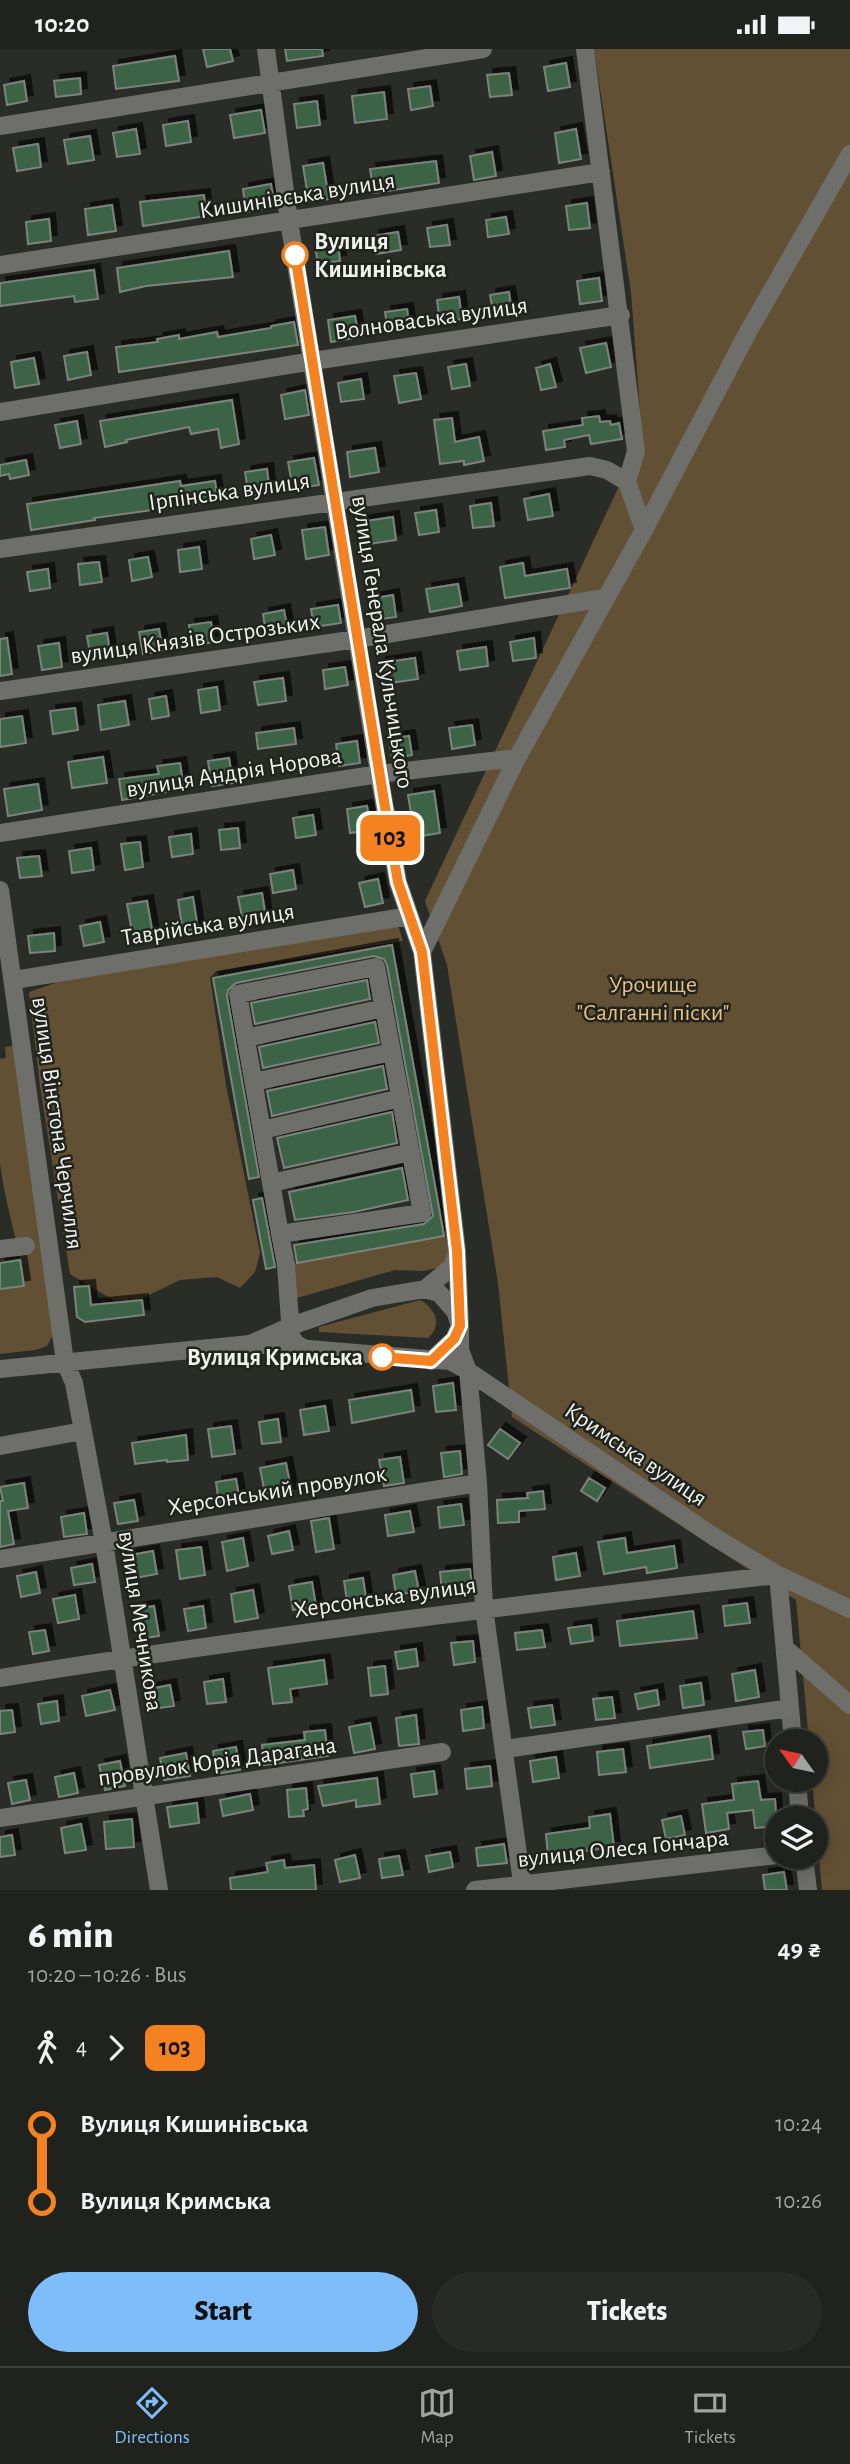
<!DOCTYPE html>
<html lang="en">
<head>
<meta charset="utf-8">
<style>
	:root { --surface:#20221d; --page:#282a26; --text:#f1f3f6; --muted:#a2a4a4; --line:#3d3f3b; --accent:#7ebdf9 }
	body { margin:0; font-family:"Alegreya Sans",sans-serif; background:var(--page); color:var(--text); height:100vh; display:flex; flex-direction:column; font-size:26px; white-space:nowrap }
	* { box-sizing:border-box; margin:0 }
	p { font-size:23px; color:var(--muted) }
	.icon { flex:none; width:38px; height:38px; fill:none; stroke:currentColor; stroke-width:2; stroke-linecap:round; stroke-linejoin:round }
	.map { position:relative; height:1841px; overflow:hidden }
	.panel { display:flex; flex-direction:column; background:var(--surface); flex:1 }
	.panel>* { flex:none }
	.badge { padding:0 14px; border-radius:10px; font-size:24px; line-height:46px }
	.needle { width:46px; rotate:303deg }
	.fabs { position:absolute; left:765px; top:1680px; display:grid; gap:14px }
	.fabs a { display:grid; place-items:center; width:63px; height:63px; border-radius:50%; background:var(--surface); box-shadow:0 4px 18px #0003,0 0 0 2px var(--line); font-size:35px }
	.map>.badge { position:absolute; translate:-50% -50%; box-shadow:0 0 0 4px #fff }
	.legs { display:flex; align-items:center; gap:10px; height:77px; padding:0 28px; font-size:23px }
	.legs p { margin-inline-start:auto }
	.overview { display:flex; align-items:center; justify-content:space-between; height:119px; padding:0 28px }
	h1 { font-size:38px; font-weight:800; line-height:52px }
	.button { display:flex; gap:14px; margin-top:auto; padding:14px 28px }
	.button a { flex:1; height:80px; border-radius:42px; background:var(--accent); color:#111; font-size:28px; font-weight:800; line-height:80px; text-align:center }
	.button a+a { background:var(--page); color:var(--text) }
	ul { padding:0 28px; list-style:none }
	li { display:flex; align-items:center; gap:24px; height:77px; font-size:26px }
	li i { display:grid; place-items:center; width:10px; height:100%; margin:0 9px; background:currentColor }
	li i::after { content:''; width:18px; height:18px; margin:-9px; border:5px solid; border-radius:50%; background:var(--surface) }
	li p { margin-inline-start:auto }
	li:first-child i { background:linear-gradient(#0000 50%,currentColor 0) }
	li:last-child i { background:linear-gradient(currentColor 50%,#0000 0) }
	.status { display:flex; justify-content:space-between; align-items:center; height:49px; padding:0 35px; background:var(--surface); direction:ltr }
	.status svg { height:19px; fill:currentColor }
	.tabs { display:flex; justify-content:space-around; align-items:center; height:98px; border-top:2px solid var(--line); background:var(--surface); font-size:19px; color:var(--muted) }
	.tabs a { display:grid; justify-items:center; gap:4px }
	.tabs .selected { color:var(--accent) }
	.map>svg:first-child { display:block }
</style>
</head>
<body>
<div class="status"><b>10:20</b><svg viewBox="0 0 49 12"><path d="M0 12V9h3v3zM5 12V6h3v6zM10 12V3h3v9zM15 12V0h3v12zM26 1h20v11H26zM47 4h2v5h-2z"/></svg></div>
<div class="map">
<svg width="850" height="1841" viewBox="0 0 850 1841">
	<defs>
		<filter id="shadow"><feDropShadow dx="6" dy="-6" stdDeviation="0" flood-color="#0009"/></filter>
	</defs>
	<rect width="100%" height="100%" fill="#2a2d27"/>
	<path fill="#625034" d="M594 0H850V1841H822L812 1731H816V1692H809L796 1551 512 1368 498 1234 447 916 425 852 642 388 631 243Z
		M397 873 403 892 216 922 210 929 226 1036 260 1204 255 1223 240 1239 217 1228 180 1231 143 1249 115 1252 70 1225 40 1037 29 943 61 932Z
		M18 996 53 1286 47 1297 35 1301 0 1305V1241L25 1237C19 1195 5 1156 0 1114 0 1080 0 1044 0 1010L6 1009 5 998Z
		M445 1187C449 1200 450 1207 442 1218L423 1222 395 1221 297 1249 292 1215Z
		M420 1251C435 1259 443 1276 428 1289L319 1283V1278Z"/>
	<path fill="#3e6347" stroke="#7b827c" stroke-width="2" filter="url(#shadow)" d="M203 0H230L233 12 207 18Z
		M285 0H322L323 7 287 12Z
		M175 7 179 32 116 40 113 17Z
		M566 14 570 38 548 42 544 18Z
		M509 24 512 46 490 48 487 26Z
		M80 29 81 45 56 48 54 32Z
		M24 32 27 52 7 56 4 36Z
		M430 37 433 57 411 61 408 40Z
		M384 43 387 70 355 74 352 47Z
		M317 52 320 76 297 79 294 55Z
		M261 61 265 84 234 89 230 66Z
		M188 72 191 93 166 97 163 76Z
		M136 80 140 105 117 108 113 84Z
		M576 80 581 110 559 114 555 84Z
		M90 87 94 111 68 115 64 91Z
		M38 95 41 118 17 122 13 99Z
		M492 103 496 127 474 131 470 107Z
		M436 112 439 134 374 144 370 120Z
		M323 114 329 150 309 153 303 117Z
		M271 135 275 158 246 163 243 140Z
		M204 146 206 167 143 177 140 153Z
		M587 154 590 179 569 181 566 157Z
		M112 156 116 182 88 186 85 160Z
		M506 168 509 185 488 188 486 171Z
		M49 170 51 192 28 195 26 173Z
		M447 176 450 196 430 198 427 179Z
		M398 183 401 201 376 205 373 187Z
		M338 193 340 212 318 215 315 197Z
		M229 202 233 228 146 237 120 243 117 219Z
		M94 221 98 250 75 253 74 247 0 257V234Z
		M599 229 602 252 580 255 577 232Z
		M509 243 512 264 494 267 490 246Z
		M459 248 462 270 440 274 437 251Z
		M407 260 410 280 388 283 385 263Z
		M355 267 359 288 331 293 328 271Z
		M294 273 298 296 119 323 116 298 158 293 157 290 179 286V290L217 283 218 288 271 279V277Z
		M606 294 611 318 586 324 580 299Z
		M87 303 91 326 68 331 64 307Z
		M34 309 39 335 15 339 11 313Z
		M466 315 470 337 452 340 448 318Z
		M550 315 556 338 541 341 536 319Z
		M416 324 421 350 399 354 394 327Z
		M361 330 364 350 341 353 338 334Z
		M305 341 309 366 285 370 281 346Z
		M232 351 239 395 221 399 218 380 191 385 189 378 126 391 127 393 105 398 100 372Z
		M599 367 600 373 610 372 611 376 619 374 622 390 591 395 589 386 564 391 565 398 546 401 543 382 583 376 582 369Z
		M452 369 455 393 479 388 484 412 464 416V412L440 415 434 371Z
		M77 372 81 395 60 399 55 376Z
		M375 399 379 423 350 428 347 403Z
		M314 409 319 436 293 440 288 413Z
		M26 411 29 426 10 430 9 425 0 427V416Z
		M267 420 270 444 249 448 245 423Z
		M180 432 181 437 215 432 218 452 94 469 95 471 31 481 27 455Z
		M549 445 553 467 528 471 524 450Z
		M491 454 494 477 473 479 470 457Z
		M436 461 439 483 419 486 415 464Z
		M393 468 396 491 362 496 359 473Z
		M325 478 329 506 306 510 302 481Z
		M271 486 275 506 254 510 251 490Z
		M199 498 202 520 180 523 178 501Z
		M148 508 152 528 132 532 129 511Z
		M99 513 102 533 80 536 78 515Z
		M523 514 525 527 567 520 570 539 505 549 500 518Z
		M48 520 50 539 30 542 27 523Z
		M458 535 462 557 430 563 426 540Z
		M393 546 396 568 374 571 370 550Z
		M338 556 341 574 314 578 311 560Z
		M284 561 288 583 266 586 263 565Z
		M211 573 214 593 192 597 189 576Z
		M159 580 163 602 143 605 139 583Z
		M107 584 111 608 91 611 87 587Z
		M7 589 12 625 0 627V590Z
		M534 589 536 609 513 612 510 593Z
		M59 594 62 618 42 621 38 597Z
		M486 598 488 617 460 621 457 602Z
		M415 609 418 630 383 635 380 614Z
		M345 618 348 636 325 640 323 621Z
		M283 629 286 652 258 656 254 633Z
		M217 638 220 661 201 664 198 641Z
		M166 647 169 667 152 670 149 650Z
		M125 652 129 676 101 681 98 656Z
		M75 659 78 681 53 685 50 662Z
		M22 667 26 694 0 698V670Z
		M472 676 475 696 452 700 449 679Z
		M294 679 296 695 258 700 256 684Z
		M409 687 412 706 392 710 389 690Z
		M357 692 360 714 339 717 336 695Z
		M103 708 107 734 72 739 68 713Z
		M229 709 233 734 212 737 208 712Z
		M180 714 184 740 122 751 119 730 159 725 157 717Z
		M38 735 42 761 8 767 4 740Z
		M434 742 440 784 415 788 408 746Z
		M367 757 371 781 350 784 347 760Z
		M313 766 316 786 296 789 293 769Z
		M238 779 240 799 221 801 219 781Z
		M191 785 193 805 172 808 169 788Z
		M140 793 143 818 125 821 121 795Z
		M91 799 94 821 72 824 69 802Z
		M39 807 42 827 20 829 17 809Z
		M293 821 296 840 273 844 270 825Z
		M378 830 383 854 365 858 359 834Z
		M262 844 266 869 243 873 238 848Z
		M193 848 198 880 183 883 178 851Z
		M147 852 153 886 133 889 127 855Z
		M100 873 104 893 84 897 80 877Z
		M54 884 55 902 30 904 28 887Z
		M392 896 444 1187 297 1214 294 1196 424 1175 433 1167 387 916 384 910 374 907 236 934 228 941 227 947 259 1128 249 1130 213 929Z
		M367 931 370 950 255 975 251 954Z
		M375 973 379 994 263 1019 259 998Z
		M383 1017 387 1040 272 1067 267 1042Z
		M392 1063 397 1094 284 1119 277 1089Z
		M402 1119 408 1151 354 1163 295 1171 289 1143Z
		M262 1149 275 1218 266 1220 253 1151Z
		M20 1211 24 1237 0 1240V1214Z
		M89 1237 91 1256 142 1251 144 1266 85 1273 77 1268 74 1238Z
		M453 1334 456 1361 436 1363 433 1337Z
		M411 1341 414 1362 352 1374 349 1351Z
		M325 1357 329 1382 304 1386 300 1361Z
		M278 1370 281 1393 262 1395 259 1373Z
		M231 1377 235 1405 212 1408 208 1380Z
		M500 1380 520 1394 508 1410 488 1396Z
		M186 1386 188 1411 167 1413V1411L135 1415 132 1394Z
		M460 1402 462 1425 444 1428 441 1404Z
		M400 1408 404 1434 384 1437 379 1411Z
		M286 1414 292 1445 266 1450 260 1419Z
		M589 1429 605 1439 597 1452 581 1442Z
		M236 1430 240 1452 219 1455 216 1433Z
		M24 1434 28 1459 8 1462 14 1495 0 1498V1452H3L0 1438Z
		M543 1442 545 1460 519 1462V1473L498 1474 497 1451 528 1449 527 1444Z
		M134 1451 138 1472 118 1475 114 1454Z
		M461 1455 464 1476 440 1479 438 1458Z
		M410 1462 414 1483 388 1487 385 1466Z
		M84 1464 87 1485 64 1488 61 1468Z
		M329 1469 334 1500 316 1503 311 1472Z
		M289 1482 293 1501 272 1505 268 1487Z
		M243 1489 248 1517 227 1522 222 1493Z
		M625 1489 627 1504 674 1497 677 1519 647 1524 646 1518 604 1525 598 1493Z
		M201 1498 205 1526 180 1530 176 1501Z
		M153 1502 157 1525 129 1530 125 1507Z
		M576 1504 580 1527 556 1531 553 1508Z
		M92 1515 95 1533 74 1536 71 1519Z
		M470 1520 472 1538 442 1542 440 1523Z
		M415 1522 419 1542 396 1546 393 1526Z
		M36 1523 40 1544 21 1548 17 1527Z
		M363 1529 366 1549 347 1552 344 1532Z
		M312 1533 316 1557 293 1561 289 1537Z
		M253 1541 258 1569 235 1573 231 1545Z
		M75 1546 79 1570 58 1574 53 1550Z
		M747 1554 750 1574 725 1577 723 1557Z
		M154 1557 159 1587 139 1590 134 1560Z
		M203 1557 206 1579 188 1582 184 1560Z
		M693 1562 697 1589 620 1597 617 1572Z
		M591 1576 593 1592 571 1595 568 1579Z
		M45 1581 49 1602 33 1605 29 1583Z
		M542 1581 545 1598 517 1601 515 1584Z
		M473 1592 475 1613 454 1616 451 1594Z
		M416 1600 418 1617 398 1620 395 1603Z
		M324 1611 327 1635 290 1640 292 1653 273 1655 268 1619Z
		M385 1617 388 1645 371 1647 368 1619Z
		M755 1621 759 1648 736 1652 732 1625Z
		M223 1630 226 1653 207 1655 204 1633Z
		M701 1634 704 1656 683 1659 680 1637Z
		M170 1636 174 1657 153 1660 149 1640Z
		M110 1641 115 1661 86 1667 82 1647Z
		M657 1641 659 1656 638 1660 635 1645Z
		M612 1648 615 1669 596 1671 593 1650Z
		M57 1652 59 1672 41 1675 38 1655Z
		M552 1656 555 1676 531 1679 528 1659Z
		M482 1658 484 1679 463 1682 461 1661Z
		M12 1661 15 1683 0 1685V1662Z
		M416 1666 419 1695 399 1697 396 1669Z
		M370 1674 375 1700 354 1704 349 1678Z
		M325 1681 328 1707 264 1716 262 1696 305 1691 304 1683Z
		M763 1681 765 1697 746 1700 743 1683Z
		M710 1687 713 1710 650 1719 647 1697Z
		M236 1698 240 1721 216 1725 213 1702Z
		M623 1700 626 1723 599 1726 597 1703Z
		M186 1704 190 1727 164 1731 160 1709Z
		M556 1708 559 1729 533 1733 530 1712Z
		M120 1712 125 1737 105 1741 99 1716Z
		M490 1717 492 1737 467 1740 465 1720Z
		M434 1722 437 1745 414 1748 411 1725Z
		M74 1724 78 1744 59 1748 55 1728Z
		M377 1729 380 1755 356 1758V1751L323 1757 318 1737Z
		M26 1731 30 1751 12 1755 8 1734Z
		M758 1732 761 1751 775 1750 777 1777 755 1779 753 1761 727 1764 729 1780 706 1784 702 1755 734 1751 732 1735Z
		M306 1739 308 1760 303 1761 304 1767 289 1768 287 1741Z
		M250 1745 253 1761 223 1767 220 1751Z
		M197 1754 199 1774 170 1778 167 1758Z
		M610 1765 614 1798 548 1807 546 1785 590 1779 589 1768Z
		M681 1767 685 1786 666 1790 662 1771Z
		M132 1770 134 1798 106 1800 104 1773Z
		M81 1775 86 1801 65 1804 61 1779Z
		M12 1786 15 1806 0 1808V1788Z
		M504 1795 507 1814 478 1817 476 1799Z
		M450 1803 453 1818 429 1823 426 1807Z
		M355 1806 360 1829 340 1833 335 1811Z
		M399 1807 403 1826 382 1829 379 1810Z
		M284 1811 285 1819 314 1816 316 1841H231L230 1829 268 1823 266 1814Z
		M784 1823 787 1841H765L763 1826Z"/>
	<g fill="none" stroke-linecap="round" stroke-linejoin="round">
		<path stroke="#6e6e6a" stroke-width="18" d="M266 0 289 172 379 725 398 833 422 903 457 1202 460 1277 454 1290 431 1312
			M585 0 636 402 627 433 644 481
			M0 77 483 0
			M0 216 601 123
			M0 363 313 312 621 266
			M0 500 590 417 607 421 627 433
			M0 642 357 590 604 549
			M0 784 379 725 517 709
			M0 841 65 1313 74 1334 104 1494 159 1841
			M422 903 517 709 644 481 748 283 850 105
			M14 931 410 867
			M246 989 384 959
			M254 1033 392 1003
			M262 1081 401 1049
			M271 1134 411 1103
			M280 1185 422 1164 376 918 238 945 280 1185 286 1216 291 1286 295 1294 309 1302
			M0 1200 26 1197
			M425 1240 453 1217 456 1206
			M250 1295 291 1277 372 1249 425 1240 439 1244 455 1262 460 1277V1301L468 1322 478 1434 484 1559 523 1841
			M0 1320 250 1295 450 1312 468 1322 716 1489 778 1526 850 1560
			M0 1397 83 1382
			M0 1510 478 1434
			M778 1526 793 1692
			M785 1599 850 1656
			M0 1629C258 1587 518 1555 778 1526
			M505 1700 790 1659
			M797 1731 800 1769
			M0 1769 442 1703
			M804 1808 808 1841
			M475 1841 777 1806"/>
	</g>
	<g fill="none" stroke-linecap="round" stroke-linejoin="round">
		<g stroke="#fff" stroke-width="16">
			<path id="line-1" d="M295 206 384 752 398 833 422 903 457 1202 460 1277 454 1290 431 1312 382 1308"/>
		</g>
		<use href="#line-1" stroke="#f58220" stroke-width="10"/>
	</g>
	<g fill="#fff" stroke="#f58220" stroke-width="3.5">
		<circle cx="295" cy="206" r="12"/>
		<circle cx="382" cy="1308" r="12"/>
	</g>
	<g text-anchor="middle" stroke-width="5" stroke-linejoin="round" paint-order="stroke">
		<g font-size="24" fill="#f0f2ed" stroke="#21231d">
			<text transform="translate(297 146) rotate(-9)" y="8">Кишинівська вулиця</text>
			<text transform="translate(431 269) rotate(-8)" y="8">Волноваська вулиця</text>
			<text transform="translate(229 442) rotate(-8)" y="8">Ірпінська вулиця</text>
			<text transform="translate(195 589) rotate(-8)" y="8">вулиця Князів Острозьких</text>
			<text transform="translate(383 593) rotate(81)" y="8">вулиця Генерала Кульчицького</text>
			<text transform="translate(234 723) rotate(-9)" y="8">вулиця Андрія Норова</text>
			<text transform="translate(208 875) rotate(-9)" y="8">Таврійська вулиця</text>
			<text transform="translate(58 1074) rotate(82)" y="8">вулиця Вінстона Черчилля</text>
			<text transform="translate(636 1405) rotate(34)" y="8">Кримська вулиця</text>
			<text transform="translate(277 1441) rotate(-9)" y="8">Херсонський провулок</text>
			<text transform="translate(385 1548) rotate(-8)" y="8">Херсонська вулиця</text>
			<text transform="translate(141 1572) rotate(81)" y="8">вулиця Мечникова</text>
			<text transform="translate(217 1712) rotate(-8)" y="8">провулок Юрія Дарагана</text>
			<text transform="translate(623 1799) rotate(-6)" y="8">вулиця Олеся Гончара</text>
		</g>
		<g font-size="24" font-weight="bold" fill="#f0f2ed" stroke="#21231d" text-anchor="start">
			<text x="314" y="200">Вулиця<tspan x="314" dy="28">Кишинівська</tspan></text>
			<text x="363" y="1316" text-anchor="end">Вулиця Кримська</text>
		</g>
		<g font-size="24" fill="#e7bf80" stroke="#21231d">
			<text x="653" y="943">Урочище<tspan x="653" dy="28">"Салганні піски"</tspan></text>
		</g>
	</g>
</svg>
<div class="fabs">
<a><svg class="needle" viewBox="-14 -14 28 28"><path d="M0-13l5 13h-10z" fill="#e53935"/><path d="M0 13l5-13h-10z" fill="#a2a4a4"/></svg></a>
<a><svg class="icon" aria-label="layers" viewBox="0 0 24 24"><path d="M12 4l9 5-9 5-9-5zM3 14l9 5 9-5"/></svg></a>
</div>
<b class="badge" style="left:390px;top:789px;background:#f58220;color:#111">103</b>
</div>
<section class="panel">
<div class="overview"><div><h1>6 min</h1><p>10:20 – 10:26 · Bus</p></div><b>49 ₴</b></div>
<div class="legs"><svg class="icon" aria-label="walk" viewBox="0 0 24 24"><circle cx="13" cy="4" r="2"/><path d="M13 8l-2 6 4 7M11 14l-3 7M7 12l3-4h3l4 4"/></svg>4<svg class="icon" aria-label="forward" viewBox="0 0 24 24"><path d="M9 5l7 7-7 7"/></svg><b class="badge" style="background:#f58220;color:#111">103</b></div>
<ul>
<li><i style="color:#f58220"></i><b>Вулиця Кишинівська</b><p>10:24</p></li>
<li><i style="color:#f58220"></i><b>Вулиця Кримська</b><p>10:26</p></li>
</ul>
<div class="button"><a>Start</a><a>Tickets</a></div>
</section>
<nav class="tabs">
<a class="selected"><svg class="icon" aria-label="directions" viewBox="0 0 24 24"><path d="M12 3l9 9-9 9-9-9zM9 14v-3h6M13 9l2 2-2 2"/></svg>Directions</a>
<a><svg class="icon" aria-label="map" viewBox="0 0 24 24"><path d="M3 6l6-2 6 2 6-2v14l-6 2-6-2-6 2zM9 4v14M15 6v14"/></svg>Map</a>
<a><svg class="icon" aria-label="tickets" viewBox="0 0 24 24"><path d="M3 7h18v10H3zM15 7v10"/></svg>Tickets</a>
</nav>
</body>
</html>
